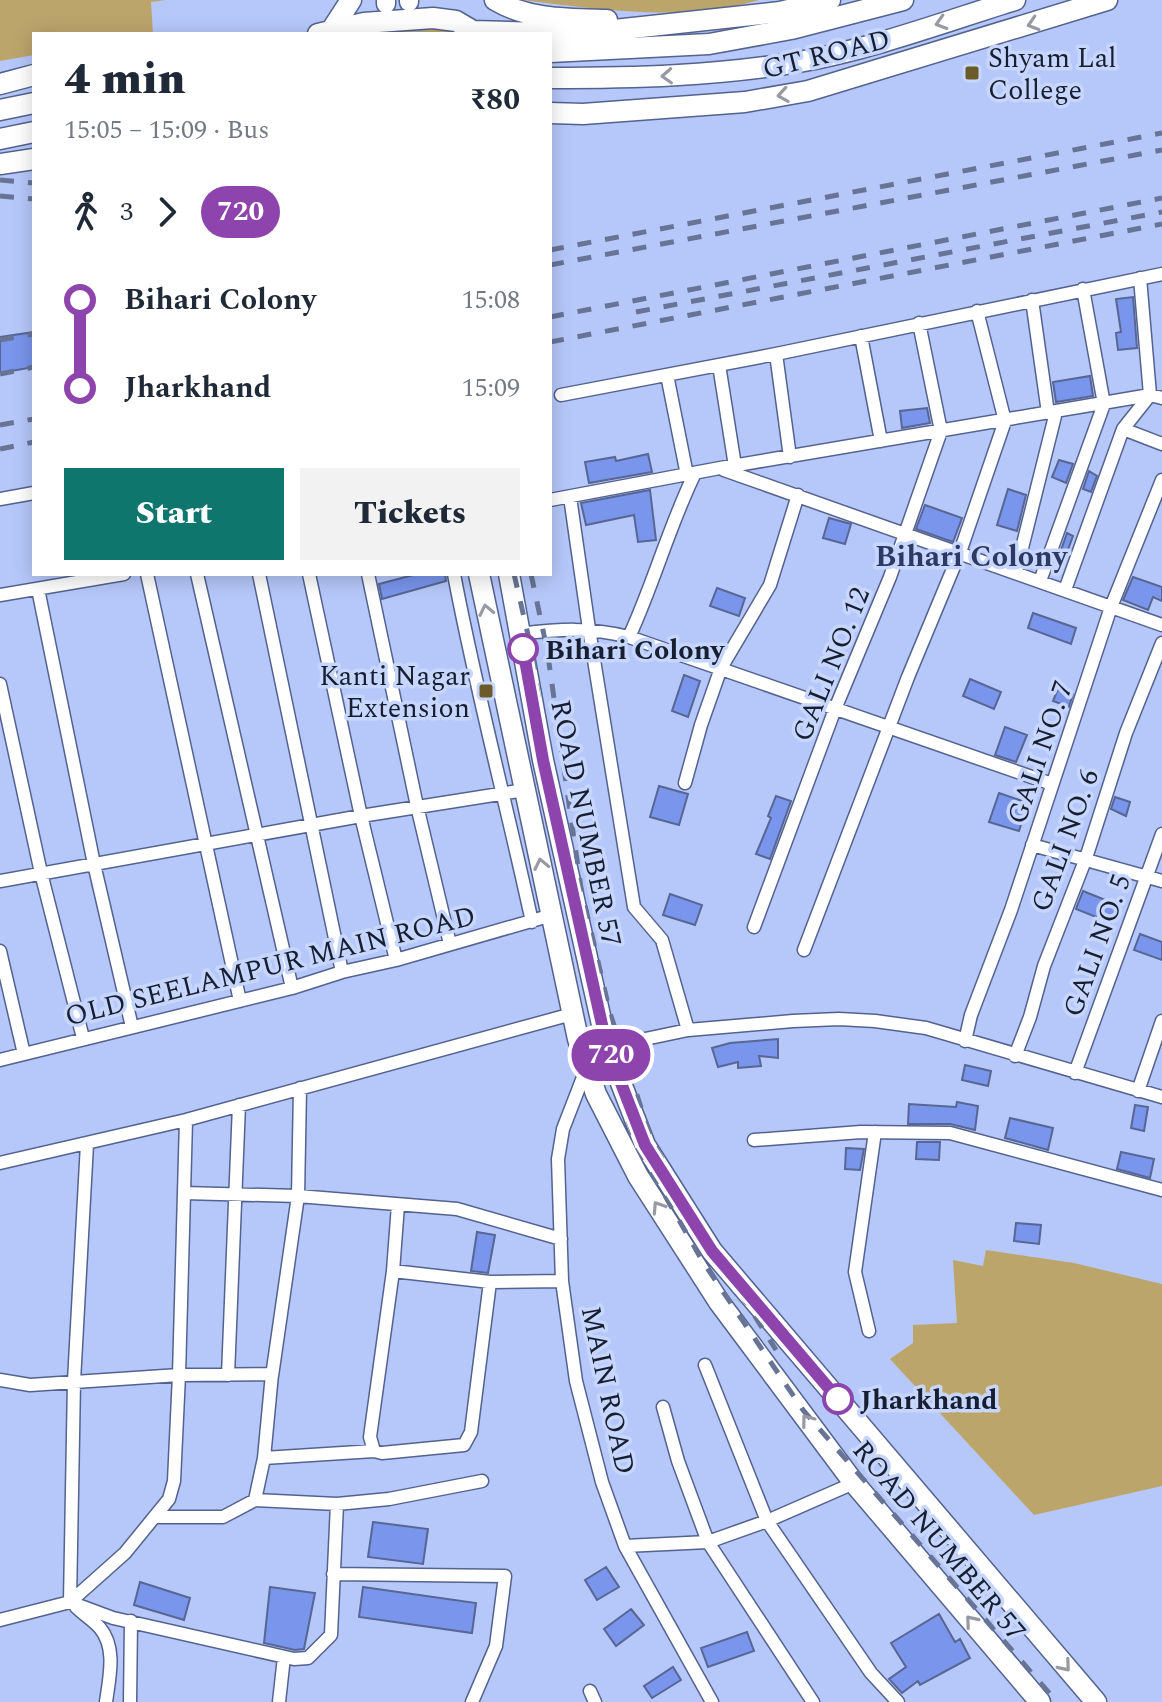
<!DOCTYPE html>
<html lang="en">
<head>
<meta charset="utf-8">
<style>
	:root { --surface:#fff; --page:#f2f2f3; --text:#1f2937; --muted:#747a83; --accent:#0f766e }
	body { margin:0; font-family:Spectral,serif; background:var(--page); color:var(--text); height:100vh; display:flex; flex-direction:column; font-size:30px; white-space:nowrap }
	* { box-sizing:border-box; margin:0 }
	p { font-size:26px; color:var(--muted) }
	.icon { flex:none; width:44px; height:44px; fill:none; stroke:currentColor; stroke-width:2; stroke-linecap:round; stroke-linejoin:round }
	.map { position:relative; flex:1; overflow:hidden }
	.sheet { position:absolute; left:32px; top:32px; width:520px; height:544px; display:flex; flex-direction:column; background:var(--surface); border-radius:0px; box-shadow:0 4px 20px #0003 }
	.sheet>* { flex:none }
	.badge { padding:0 16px; border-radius:26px; font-size:28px; line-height:52px }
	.map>.badge { position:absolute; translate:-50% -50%; box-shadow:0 0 0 4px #fff }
	.legs { display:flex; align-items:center; gap:12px; height:88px; padding:0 32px; font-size:26px }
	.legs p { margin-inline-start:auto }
	.overview { display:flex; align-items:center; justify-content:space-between; height:136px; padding:0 32px }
	h1 { font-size:44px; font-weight:800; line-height:60px }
	.cta { display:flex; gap:16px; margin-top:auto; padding:16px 32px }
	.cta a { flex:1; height:92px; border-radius:0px; background:var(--accent); color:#fff; font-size:32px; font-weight:800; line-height:92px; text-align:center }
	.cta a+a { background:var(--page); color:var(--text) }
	ul { padding:0 32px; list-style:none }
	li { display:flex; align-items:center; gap:28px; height:88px; font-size:30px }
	li i { display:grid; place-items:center; width:12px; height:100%; margin:0 10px; background:currentColor }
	li i::after { content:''; width:20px; height:20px; margin:-10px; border:6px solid; border-radius:50%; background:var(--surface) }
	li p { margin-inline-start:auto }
	li:first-child i { background:linear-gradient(#0000 50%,currentColor 0) }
	li:last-child i { background:linear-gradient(currentColor 50%,#0000 0) }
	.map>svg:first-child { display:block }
</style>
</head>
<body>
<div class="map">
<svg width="1162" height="1702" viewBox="0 0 1162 1702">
	<rect width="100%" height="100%" fill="#b6c8fa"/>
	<path fill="#bca56b" d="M0 0H166L151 2 153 34H34V55L0 61Z
		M521 0H759C682 23 599 9 521 0Z
		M443 27 465 34H363Z
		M986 1250 1074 1263 1162 1284V1486L1034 1515 890 1359 913 1343V1325L957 1323 953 1260 983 1266Z"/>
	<path fill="#7995ec" stroke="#576693" stroke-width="2" d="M1133 297 1137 348 1118 350 1116 333 1121 332 1116 299Z
		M34 332V367L0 373V337Z
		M1090 376 1093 396 1056 402 1053 382Z
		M927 408 930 423 902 428 900 411Z
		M648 454 652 472 589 483 585 462 615 457 616 461Z
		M1059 460 1073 464 1066 483 1052 477Z
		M1089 471 1097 476 1091 492 1083 489Z
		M1008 489 1026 495 1017 531 997 525Z
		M650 490 656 540 638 542 634 515 586 525 581 503Z
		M925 505 962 518 953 542 916 529Z
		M829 518 851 524 845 544 823 538Z
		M1067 533 1073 536 1066 555 1060 553Z
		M417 574H445L446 581 382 599 379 584Z
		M1133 577 1162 587V601L1153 597 1148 610 1123 600Z
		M717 588 745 598 739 616 710 606Z
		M1033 613 1076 628 1071 644 1028 628Z
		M684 675 700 681 688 717 672 711Z
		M970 679 1001 692 994 709 963 696Z
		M1058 689 1073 694 1069 707 1053 701Z
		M1005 727 1027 735 1016 762 995 755Z
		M659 786 688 794 679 825 650 817Z
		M999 793 1028 803 1019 831 989 822Z
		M776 796 791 801 770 859 756 854 771 818 768 816Z
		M1115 797 1130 802 1126 816 1111 809Z
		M1083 891 1118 905 1111 923 1076 909Z
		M670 894 702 905 695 925 663 915Z
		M1140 934 1162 942V960L1134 950Z
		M778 1039V1058L759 1056 761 1066 738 1068V1062L718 1067 712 1048 730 1043Z
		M965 1065 991 1071 988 1086 962 1080Z
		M957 1102 978 1106 975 1130 950 1124H908L909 1104 956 1107Z
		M1135 1105 1148 1107 1144 1131 1131 1128Z
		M1010 1118 1053 1128 1048 1150 1005 1138Z
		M917 1142H940L939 1160 916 1159Z
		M846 1148 864 1149 860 1170 845 1169Z
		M1121 1152 1154 1159 1150 1178 1117 1169Z
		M1016 1223 1041 1225 1039 1244 1014 1241Z
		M477 1232 495 1235 488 1273 471 1271Z
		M373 1522 428 1529 423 1564 368 1557Z
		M606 1567 619 1587 597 1600 585 1580Z
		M140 1582 190 1598 184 1620 134 1605Z
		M270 1587 315 1593 304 1649 295 1650 264 1643Z
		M363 1587 476 1603 472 1633 359 1617Z
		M631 1609 644 1625 616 1646 604 1629Z
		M939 1614 955 1642 960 1639 970 1658 920 1685 918 1681 902 1693 889 1679 906 1667 891 1643Z
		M747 1632 754 1651 708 1667 701 1648Z
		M673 1667 681 1680 652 1698 644 1686Z"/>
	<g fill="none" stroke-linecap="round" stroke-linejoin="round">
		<path stroke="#96a6d2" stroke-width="18" stroke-dasharray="18 9" stroke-linecap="butt" d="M409 5 413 34"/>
		<g stroke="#53628f" stroke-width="15">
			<path id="minor" d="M1032 300 1048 413
				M861 336 881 441
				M776 354 790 457
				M719 365 735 466
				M667 375 687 475
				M561 395 776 354 1162 274
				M1123 429 1162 444
				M724 470 1162 625
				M570 497 589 629 634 907 662 940 688 1030
				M0 499 34 493
				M550 500 720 468 1150 395 1162 398
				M1016 572 1056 412
				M147 574 240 1001
				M197 574 292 988
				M259 574 342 972
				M309 574 361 816 396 960
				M368 574 417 806 450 944
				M454 574C476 691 507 806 532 922
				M1040 581 1104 404 1083 289
				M38 589 94 864 132 1027
				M1065 590 1123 429 1150 395 1140 278
				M0 595 124 574
				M520 634C560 629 589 627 629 637L1052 784
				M629 637C654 583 669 526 695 473
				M0 684 41 873 83 1038
				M685 783 701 725 721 668 770 585 798 495
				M1032 845 1162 881
				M0 881 361 816 525 790
				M754 927 835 709 890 577 941 431 919 323
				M804 950 908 677 960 552 1005 421 977 311
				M0 951 24 1054
				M965 1041 971 1015 1011 910 1111 607 1162 480
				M607 1047 688 1030 793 1021 839 1019 875 1021 926 1028 1162 1097
				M1015 1056 1030 1017 1044 966 1086 858 1126 733 1162 643
				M0 1060 292 988 342 972 396 960 552 915
				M587 1067 563 1129 558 1159 562 1281 576 1381 602 1482 625 1546 712 1702
				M1075 1073 1162 834
				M1138 1091 1162 1021
				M754 1140 861 1132 950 1133 1162 1190
				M0 1163 186 1120 572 1014
				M184 1193 298 1196 457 1209 561 1239
				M393 1271 490 1282 562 1281
				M869 1331 855 1272 875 1132
				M705 1365 767 1521 871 1673 898 1702
				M228 1375 239 1105
				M272 1376 298 1196 300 1088
				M0 1380 30 1385 179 1375 272 1374 264 1458 255 1500
				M663 1407 678 1461 708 1542 813 1702
				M374 1451 370 1437 393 1271 398 1205
				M264 1458 374 1451 382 1453 464 1445 471 1432 490 1282
				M156 1517H223L255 1500 337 1504 389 1499 482 1481
				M625 1546 708 1542 767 1521 854 1483
				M333 1574 505 1576 496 1646 472 1702
				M70 1602 74 1381 87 1144
				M70 1602 113 1618 294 1659 308 1658 331 1635 337 1504
				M76 1607C83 1614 93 1620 100 1628 117 1648 109 1679 106 1702
				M0 1620 70 1602 125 1553 169 1499 174 1481 179 1375 186 1120
				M590 1691 595 1702
				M130 1702 131 1621
				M279 1702 284 1657"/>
		</g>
		<g stroke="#53628f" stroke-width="21">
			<path id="secondary" d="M386 0V4
				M409 0V2"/>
		</g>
		<g stroke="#53628f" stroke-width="23">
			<path id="primary" d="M495 0C528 20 569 19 607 20
				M318 34 364 23 433 18 456 21 473 31 577 34 780 12 830 0
				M329 34 351 0
				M0 84 34 75
				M550 113 583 114 745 102 808 91 1107 0
				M0 164 34 159
				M479 574 578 1039 596 1094 638 1176 719 1302 854 1483 1040 1702
				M509 574 543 760 607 1047 645 1145 712 1251 1096 1702"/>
		</g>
		<g stroke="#53628f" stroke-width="23">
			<path id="trunk" d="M550 52 709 44 791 29 903 0
				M550 78C633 78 716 76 799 62 872 49 944 22 1015 0
				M0 110 34 103
				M0 139 34 132"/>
		</g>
		<use href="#minor" stroke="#fff" stroke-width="12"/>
		<use href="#secondary" stroke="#fff" stroke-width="18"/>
		<use href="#primary" stroke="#fff" stroke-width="20"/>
		<use href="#trunk" stroke="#fff" stroke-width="20"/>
		<path stroke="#677496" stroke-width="5" stroke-dasharray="14 14" stroke-linecap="butt" d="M0 180 34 183
			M0 196 34 199
			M550 250 1162 133
			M550 265 1162 150
			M636 312 1162 212
			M550 317 1162 198
			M0 340 34 334
			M550 342 1162 224
			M0 374 34 367
			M0 425 34 419
			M0 449 34 442
			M514 574 532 652 566 891 594 1017 637 1147 703 1262 803 1410 1057 1702
			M531 574 547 649 581 888 610 1013 652 1141 716 1254 776 1350"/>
	</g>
	<defs><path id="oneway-chevron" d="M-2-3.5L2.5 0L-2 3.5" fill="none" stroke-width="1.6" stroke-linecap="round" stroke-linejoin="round" transform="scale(2)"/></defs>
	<g stroke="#979aa2">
		<use href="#oneway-chevron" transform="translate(941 23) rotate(163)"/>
		<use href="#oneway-chevron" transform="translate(1033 24) rotate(163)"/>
		<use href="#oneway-chevron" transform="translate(667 76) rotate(177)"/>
		<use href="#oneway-chevron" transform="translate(783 95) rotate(171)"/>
		<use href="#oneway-chevron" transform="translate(486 610) rotate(-102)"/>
		<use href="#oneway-chevron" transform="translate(541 864) rotate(-102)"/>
		<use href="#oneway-chevron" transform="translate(658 1207) rotate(-123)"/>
		<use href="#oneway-chevron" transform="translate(807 1420) rotate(-127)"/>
		<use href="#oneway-chevron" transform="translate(971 1621) rotate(-130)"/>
		<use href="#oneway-chevron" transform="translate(1065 1666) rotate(50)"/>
	</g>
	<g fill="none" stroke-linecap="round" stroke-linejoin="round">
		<g stroke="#fff" stroke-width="18">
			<path id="line-1" d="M523 649 543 760 607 1047 645 1145 712 1251 838 1399"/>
		</g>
		<use href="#line-1" stroke="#8e44ad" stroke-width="12"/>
	</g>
	<g fill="#6c5a28" stroke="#c6d6fe" stroke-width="3">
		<rect x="964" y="65" width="16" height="16" rx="4"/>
		<rect x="478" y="683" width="16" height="16" rx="4"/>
	</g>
	<g fill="#fff" stroke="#8e44ad" stroke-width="4">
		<circle cx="523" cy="649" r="14"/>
		<circle cx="838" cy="1399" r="14"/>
	</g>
	<g text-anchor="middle" stroke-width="7" stroke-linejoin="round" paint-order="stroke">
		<g font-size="28" fill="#171e30" stroke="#c6d6fe">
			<text transform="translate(826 53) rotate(-14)" y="10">GT ROAD</text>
			<text transform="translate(830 664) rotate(-68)" y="10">GALI NO. 12</text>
			<text transform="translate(1039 752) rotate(-71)" y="10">GALI NO. 7</text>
			<text transform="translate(587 823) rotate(78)" y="10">ROAD NUMBER 57</text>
			<text transform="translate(1064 840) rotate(-70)" y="10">GALI NO. 6</text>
			<text transform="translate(1096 945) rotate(-70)" y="10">GALI NO. 5</text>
			<text transform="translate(270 965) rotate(-14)" y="10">OLD SEELAMPUR MAIN ROAD</text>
			<text transform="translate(609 1390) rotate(78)" y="10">MAIN ROAD</text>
			<text transform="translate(940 1540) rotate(50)" y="10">ROAD NUMBER 57</text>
		</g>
		<g font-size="28" fill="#171e30" stroke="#c6d6fe" text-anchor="start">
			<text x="988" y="67">Shyam Lal<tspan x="988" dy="32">College</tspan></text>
			<text x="470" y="685" text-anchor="end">Kanti Nagar<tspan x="470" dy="32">Extension</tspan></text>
		</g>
		<g font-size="28" font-weight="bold" fill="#171e30" stroke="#c6d6fe" text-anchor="start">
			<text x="545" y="659">Bihari Colony</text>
			<text x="860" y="1409">Jharkhand</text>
		</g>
		<g font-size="30" font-weight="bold" fill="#2c3962" stroke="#c6d6fe">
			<text x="971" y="566">Bihari Colony</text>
		</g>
	</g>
</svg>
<b class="badge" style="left:611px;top:1055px;background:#8e44ad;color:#fff">720</b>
<section class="sheet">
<div class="overview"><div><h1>4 min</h1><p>15:05 – 15:09 · Bus</p></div><b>₹80</b></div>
<div class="legs"><svg class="icon" aria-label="walk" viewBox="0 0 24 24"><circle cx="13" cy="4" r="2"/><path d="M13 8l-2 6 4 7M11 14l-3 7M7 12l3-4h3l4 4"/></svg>3<svg class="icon" aria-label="forward" viewBox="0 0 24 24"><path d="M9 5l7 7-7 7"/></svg><b class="badge" style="background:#8e44ad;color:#fff">720</b></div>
<ul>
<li><i style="color:#8e44ad"></i><b>Bihari Colony</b><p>15:08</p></li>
<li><i style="color:#8e44ad"></i><b>Jharkhand</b><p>15:09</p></li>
</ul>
<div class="cta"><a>Start</a><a>Tickets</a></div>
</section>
</div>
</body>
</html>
